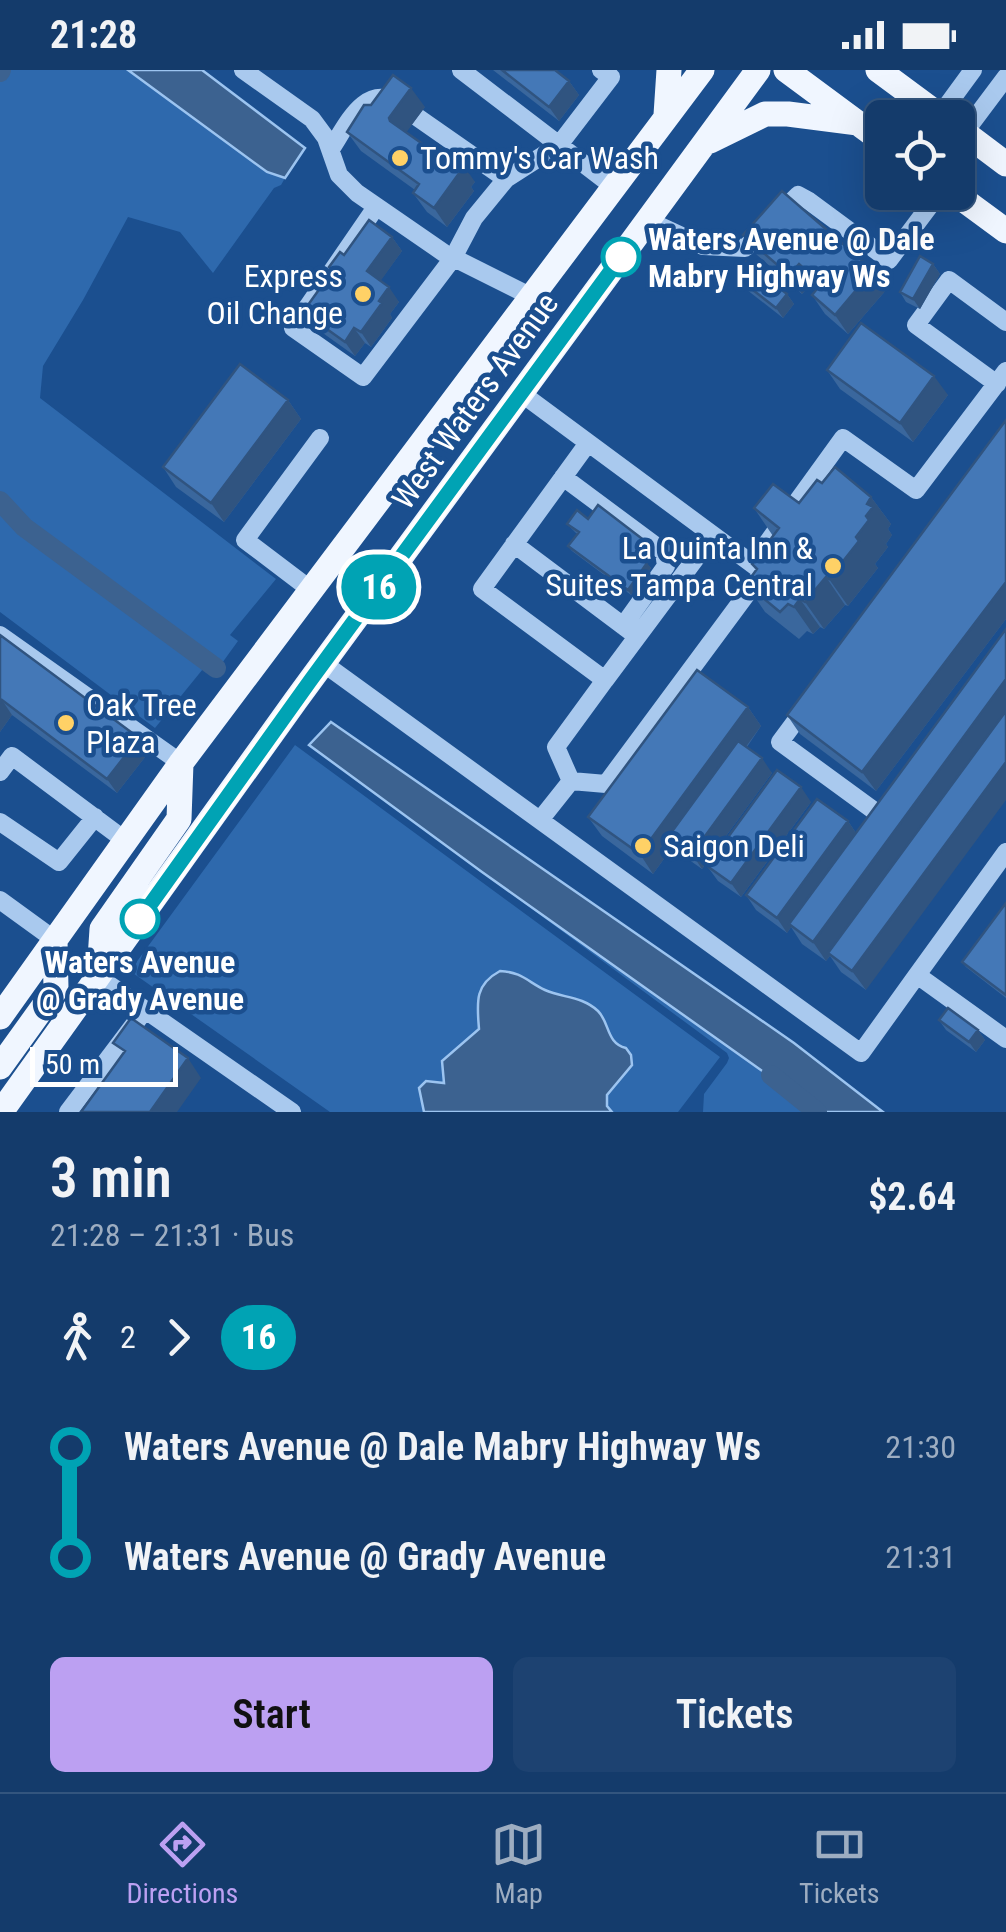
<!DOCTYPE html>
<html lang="en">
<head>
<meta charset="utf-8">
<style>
	:root { --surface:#143b6b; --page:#1d4271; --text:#f1f3f6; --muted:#9dadc1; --line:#33557e; --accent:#bca0f2 }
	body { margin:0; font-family:"Roboto Condensed",sans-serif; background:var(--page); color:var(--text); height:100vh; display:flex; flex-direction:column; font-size:38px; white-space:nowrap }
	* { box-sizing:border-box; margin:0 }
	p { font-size:32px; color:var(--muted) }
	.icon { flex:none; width:55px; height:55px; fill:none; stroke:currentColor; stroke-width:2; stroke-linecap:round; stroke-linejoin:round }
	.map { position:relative; height:1042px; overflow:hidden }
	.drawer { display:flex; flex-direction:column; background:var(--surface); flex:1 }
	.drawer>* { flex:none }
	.badge { padding:0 20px; border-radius:32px; font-size:35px; line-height:65px }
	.tools { position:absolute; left:865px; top:30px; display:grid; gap:20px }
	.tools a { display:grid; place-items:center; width:110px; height:110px; border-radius:15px; background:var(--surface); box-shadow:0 10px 40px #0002,0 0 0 2px var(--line); font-size:50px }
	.scale { position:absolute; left:30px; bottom:25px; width:148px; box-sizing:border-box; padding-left:10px; border:5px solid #fff; border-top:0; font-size:28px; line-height:35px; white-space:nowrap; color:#fff; -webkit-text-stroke:8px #1b4f8f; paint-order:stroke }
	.map>.badge { position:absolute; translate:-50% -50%; box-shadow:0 0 0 5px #fff }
	.legs { display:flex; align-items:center; gap:15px; height:110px; padding:0 50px; font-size:32px }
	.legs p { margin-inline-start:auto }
	.summary { display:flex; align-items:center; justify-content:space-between; height:170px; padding:0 50px }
	h1 { font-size:55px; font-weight:600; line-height:75px }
	.action { display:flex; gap:20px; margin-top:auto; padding:20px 50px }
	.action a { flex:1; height:115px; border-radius:15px; background:var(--accent); color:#111; font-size:40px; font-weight:600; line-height:115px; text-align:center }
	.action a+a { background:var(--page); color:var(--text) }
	ul { padding:0 50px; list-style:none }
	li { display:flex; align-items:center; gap:35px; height:110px; font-size:38px }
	li i { display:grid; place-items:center; width:15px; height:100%; margin:0 12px; background:currentColor }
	li i::after { content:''; width:25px; height:25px; margin:-12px; border:8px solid; border-radius:50%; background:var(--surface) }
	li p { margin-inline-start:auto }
	li:first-child i { background:linear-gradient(#0000 50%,currentColor 0) }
	li:last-child i { background:linear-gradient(currentColor 50%,#0000 0) }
	.status { display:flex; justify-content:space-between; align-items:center; height:70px; padding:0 50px; background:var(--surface); direction:ltr }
	.status svg { height:28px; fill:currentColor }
	.dock { display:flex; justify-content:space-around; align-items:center; height:140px; border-top:2px solid var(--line); background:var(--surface); font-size:28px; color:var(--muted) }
	.dock a { display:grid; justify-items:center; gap:5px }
	.dock .active { color:var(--accent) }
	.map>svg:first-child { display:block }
</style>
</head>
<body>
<div class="status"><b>21:28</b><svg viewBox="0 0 49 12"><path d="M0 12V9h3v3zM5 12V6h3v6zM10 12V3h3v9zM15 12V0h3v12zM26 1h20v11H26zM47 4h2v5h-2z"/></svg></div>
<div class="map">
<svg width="1006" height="1042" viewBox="0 0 1006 1042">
	<rect width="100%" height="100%" fill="#1b4f8f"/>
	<path fill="#2e69ad" d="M0 0H128L267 102 285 108 281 115 274 118 213 203 180 162 128 147 83 230 43 296 40 328 276 509 230 565 238 571 217 600 207 594 155 658 0 542Z
		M295 675 720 987 678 1042H330L130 901Z
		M482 802 820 1042H703L704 1024 727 993 729 988 727 983Z"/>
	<path fill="#3c6290" stroke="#9cc4f0" stroke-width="2.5" d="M128 0H202L305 78 285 108 267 102Z
		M331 652 794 973 883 1042H820L482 802 309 675Z
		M500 901C522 902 528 912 545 920 563 928 582 926 598 941 610 953 606 973 626 978L631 985 632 995 607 1025V1036L612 1042H424L419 1018 426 1011 444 1013 442 991 479 959C477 933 474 915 500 901Z"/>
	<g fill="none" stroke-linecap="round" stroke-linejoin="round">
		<path stroke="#3c6290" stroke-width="20" d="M0 2 1 0
			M0 431 24 457 216 598
			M771 1005 817 1042"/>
		<path stroke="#a9c9ee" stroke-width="18" d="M243 0 312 49 326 68 339 105 357 123 444 183 532 227
			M461 0 614 117
			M940 45 973 0
			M417 47 506 109
			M964 63 1006 7
			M331 79C347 55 365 12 399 34
			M376 137 293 258 363 307 453 188 474 148 506 109 559 75 611 7 601 0
			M647 150 703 176 745 178 798 125 809 131 889 190 940 122
			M997 314 916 255 949 210 1006 252
			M521 323 763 502 606 714 571 711 540 750
			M563 407 664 482 666 496 623 556
			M514 474 630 561
			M752 494 843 368 916 420 1006 301
			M311 520 245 470 320 368
			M0 565 181 693
			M323 593 861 983 917 905 1006 969
			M605 610 713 465
			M806 637 780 672 880 745 887 736
			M0 702 12 686 126 771
			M571 711 556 677 605 610 482 519 588 373
			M0 752 59 792 95 747
			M0 830 55 870
			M917 905 1006 782
			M98 907 292 1042
			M68 1042 145 940"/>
		<path stroke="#f0f6ff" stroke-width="25" d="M786 0 882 71
			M878 0 943 48
			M666 45 669 0
			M958 58 1006 94
			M710 71 765 44H788L858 53
			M953 122 1006 161
			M99 904 102 859 179 749 181 693
			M0 947 181 693 702 0
			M0 997 56 919 55 870
			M1 1042 296 630 758 0"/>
	</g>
	<path fill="#3a679d" d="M493 0H555L569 11 579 25 559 51Z
		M425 37 406 62 475 112 471 117 474 121 447 157 427 142 413 123 415 120 361 81 347 62Z
		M743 165 887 219 848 264 825 244 812 225 818 218 812 213 802 224 757 185Z
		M392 167 402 181 380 211 399 232 390 244 392 248 371 277 365 273 355 286 313 256 303 242 332 202 329 197 344 185Z
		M933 194 940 204 920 239 906 232 900 222Z
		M735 206 787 224 794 234 783 248 742 216Z
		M827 300 948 325 913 372 840 319Z
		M288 330 301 349 224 452 176 417 163 397Z
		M1006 350V549L876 721 800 664 787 645Z
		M822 413 871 427 891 454 888 459 892 465 886 474 888 477 875 494 878 498 848 536 845 535 824 559 820 557 813 564 807 561 799 569 765 542 746 514 756 500 752 494 773 466 754 438 799 433Z
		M588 449 645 471 649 476 640 487 651 498 631 525 572 481 568 476 577 464 567 454Z
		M0 565 149 682 117 723 12 645 0 662Z
		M748 637 761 656 747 677 772 703 702 799 678 782 674 775 653 804 602 766 588 747Z
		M811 732 741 827 718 811 707 796Z
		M848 751 856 763 866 920 841 902 830 886 826 891 802 874 791 857 787 863 756 840 746 825Z
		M1006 833V928L966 897 962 892Z
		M939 950 978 960 985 970 976 982 946 960Z"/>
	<path fill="#305480" d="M569 11 579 25 559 51 549 37Z
		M411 18 425 37 403 67 389 48Z
		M462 93 475 112 471 117 474 121 447 157 434 138Z
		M392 167 402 181 377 216 367 201Z
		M799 194 812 213 802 224 789 205Z
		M933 194 940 204 920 239 913 229Z
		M873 200 887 219 848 264 835 245Z
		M389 217 399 232 390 244 392 248 371 277 361 262Z
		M787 224 794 234 783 248 776 238Z
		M354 258 365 273 355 286 345 272Z
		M934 306 948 325 913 372 900 353Z
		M288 330 301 349 224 452 211 433Z
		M871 427 891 454 888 459 892 465 886 474 866 446 867 434Z
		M869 450 888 477 875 494 878 498 848 536 829 509Z
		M645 471 649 476 639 489 636 484Z
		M647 493 651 498 631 525 628 520Z
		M826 507 845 535 824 559 805 532Z
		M1006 512V549L876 721 862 702Z
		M800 529 820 557 813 564 794 537Z
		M1006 609V647L828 883 830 886 826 891 813 872Z
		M2 630 12 645 0 662V633Z
		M748 637 761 656 676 773 668 767 674 775 653 804 640 784Z
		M139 668 149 682 117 723 107 709Z
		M762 688 772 703 702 799 692 784Z
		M1006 692V730L866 920 852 901Z
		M801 717 811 732 741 827 731 813Z
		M848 751 858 766 787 863 777 848Z
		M978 960 985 970 976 982 969 972Z
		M188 988 201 1008 177 1042H150Z"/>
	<path fill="#4478b7" stroke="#305480" stroke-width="2.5" d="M502 0H555L569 11 549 37Z
		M393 5 411 18 389 48 390 51 434 82 438 76 462 93 457 99 460 102 434 138 413 123 419 114 347 62 364 35H371Z
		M782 121 873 200 835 245 812 225 821 214 799 194 789 205 743 165Z
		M369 150 392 167 367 201 389 217 379 231 382 233 361 262 354 258 345 272 303 242 333 200 329 197 340 182 344 185Z
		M920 186 933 194 913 229 900 222Z
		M746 192 787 224 776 238 735 206Z
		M861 253 934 306 900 353 827 300Z
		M240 294 288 330 211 433 163 397Z
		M1006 350V512L862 702 787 645Z
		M835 397 871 427 867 434 873 437 866 446 869 450 856 467 859 471 829 509 826 507 805 532 800 529 794 537 788 534 780 542 746 514 757 499 752 494 779 458 754 438 773 414 799 433 817 410 822 413Z
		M598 435 645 471 636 484 647 493 628 520 568 476 579 462 567 454 577 440 588 449Z
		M1006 559V609L813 872 789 854Z
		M0 565 139 668 107 709 2 630 0 633Z
		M697 600 748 637 640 784 588 747Z
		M1006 641V692L852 901 828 883Z
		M738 671 762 688 692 784 668 767Z
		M777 700 801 717 731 813 707 796Z
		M817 729 848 751 777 848 746 825Z
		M1006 833V925L962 892Z
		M948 938 978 960 969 972 939 950Z
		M131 948 188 988 150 1042H81L125 981 113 973Z"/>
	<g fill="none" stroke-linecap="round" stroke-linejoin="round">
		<g stroke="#fff" stroke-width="22">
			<path id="line-1" d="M140 849 310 611 621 187"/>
		</g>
		<use href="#line-1" stroke="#00a3b4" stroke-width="15"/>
	</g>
	<g fill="#ffd166" stroke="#1b4f8f" stroke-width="4">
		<circle cx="400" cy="88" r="10"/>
		<circle cx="363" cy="224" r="10"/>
		<circle cx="833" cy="496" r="10"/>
		<circle cx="66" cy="653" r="10"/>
		<circle cx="643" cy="776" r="10"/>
	</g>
	<g fill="#fff" stroke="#00a3b4" stroke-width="5">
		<circle cx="621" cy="187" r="18"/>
		<circle cx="140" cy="849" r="18"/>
	</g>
	<g text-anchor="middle" stroke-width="9" stroke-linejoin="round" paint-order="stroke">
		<g font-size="32" fill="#fff" stroke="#1b4f8f" text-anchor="start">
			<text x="420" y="99">Tommy's Car Wash</text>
			<text x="343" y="217" text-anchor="end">Express<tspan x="343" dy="37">Oil Change</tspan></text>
			<text x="813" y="489" text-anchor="end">La Quinta Inn &amp;<tspan x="813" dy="37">Suites Tampa Central</tspan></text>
			<text x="86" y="646">Oak Tree<tspan x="86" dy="37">Plaza</tspan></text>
			<text x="663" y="787">Saigon Deli</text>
		</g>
		<g font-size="32" font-weight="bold" fill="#fff" stroke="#1b4f8f" text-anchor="start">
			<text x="648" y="180">Waters Avenue @ Dale<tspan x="648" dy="37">Mabry Highway Ws</tspan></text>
			<text x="140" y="903" text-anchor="middle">Waters Avenue<tspan x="140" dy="37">@ Grady Avenue</tspan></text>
		</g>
		<g font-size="32" fill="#fff" stroke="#1b4f8f">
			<text transform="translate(475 331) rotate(-54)" y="11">West Waters Avenue</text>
		</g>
	</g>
</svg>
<div class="tools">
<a><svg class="icon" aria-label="locate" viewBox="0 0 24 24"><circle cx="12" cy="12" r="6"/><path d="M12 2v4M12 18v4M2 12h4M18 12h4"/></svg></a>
</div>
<div class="scale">50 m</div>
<b class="badge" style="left:379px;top:517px;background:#00a3b4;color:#fff">16</b>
</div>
<section class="drawer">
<div class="summary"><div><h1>3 min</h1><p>21:28 – 21:31 · Bus</p></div><b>$2.64</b></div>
<div class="legs"><svg class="icon" aria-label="walk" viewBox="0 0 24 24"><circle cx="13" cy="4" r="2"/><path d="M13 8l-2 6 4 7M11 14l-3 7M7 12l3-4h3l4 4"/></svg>2<svg class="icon" aria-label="forward" viewBox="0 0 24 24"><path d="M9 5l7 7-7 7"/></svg><b class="badge" style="background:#00a3b4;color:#fff">16</b></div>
<ul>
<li><i style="color:#00a3b4"></i><b>Waters Avenue @ Dale Mabry Highway Ws</b><p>21:30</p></li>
<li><i style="color:#00a3b4"></i><b>Waters Avenue @ Grady Avenue</b><p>21:31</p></li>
</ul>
<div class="action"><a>Start</a><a>Tickets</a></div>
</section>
<nav class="dock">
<a class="active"><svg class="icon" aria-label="directions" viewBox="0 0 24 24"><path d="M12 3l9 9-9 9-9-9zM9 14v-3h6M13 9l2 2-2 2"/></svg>Directions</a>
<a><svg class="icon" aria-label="map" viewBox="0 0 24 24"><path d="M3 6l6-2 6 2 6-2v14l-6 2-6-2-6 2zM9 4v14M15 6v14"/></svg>Map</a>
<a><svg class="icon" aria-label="tickets" viewBox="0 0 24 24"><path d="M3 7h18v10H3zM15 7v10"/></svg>Tickets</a>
</nav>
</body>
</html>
